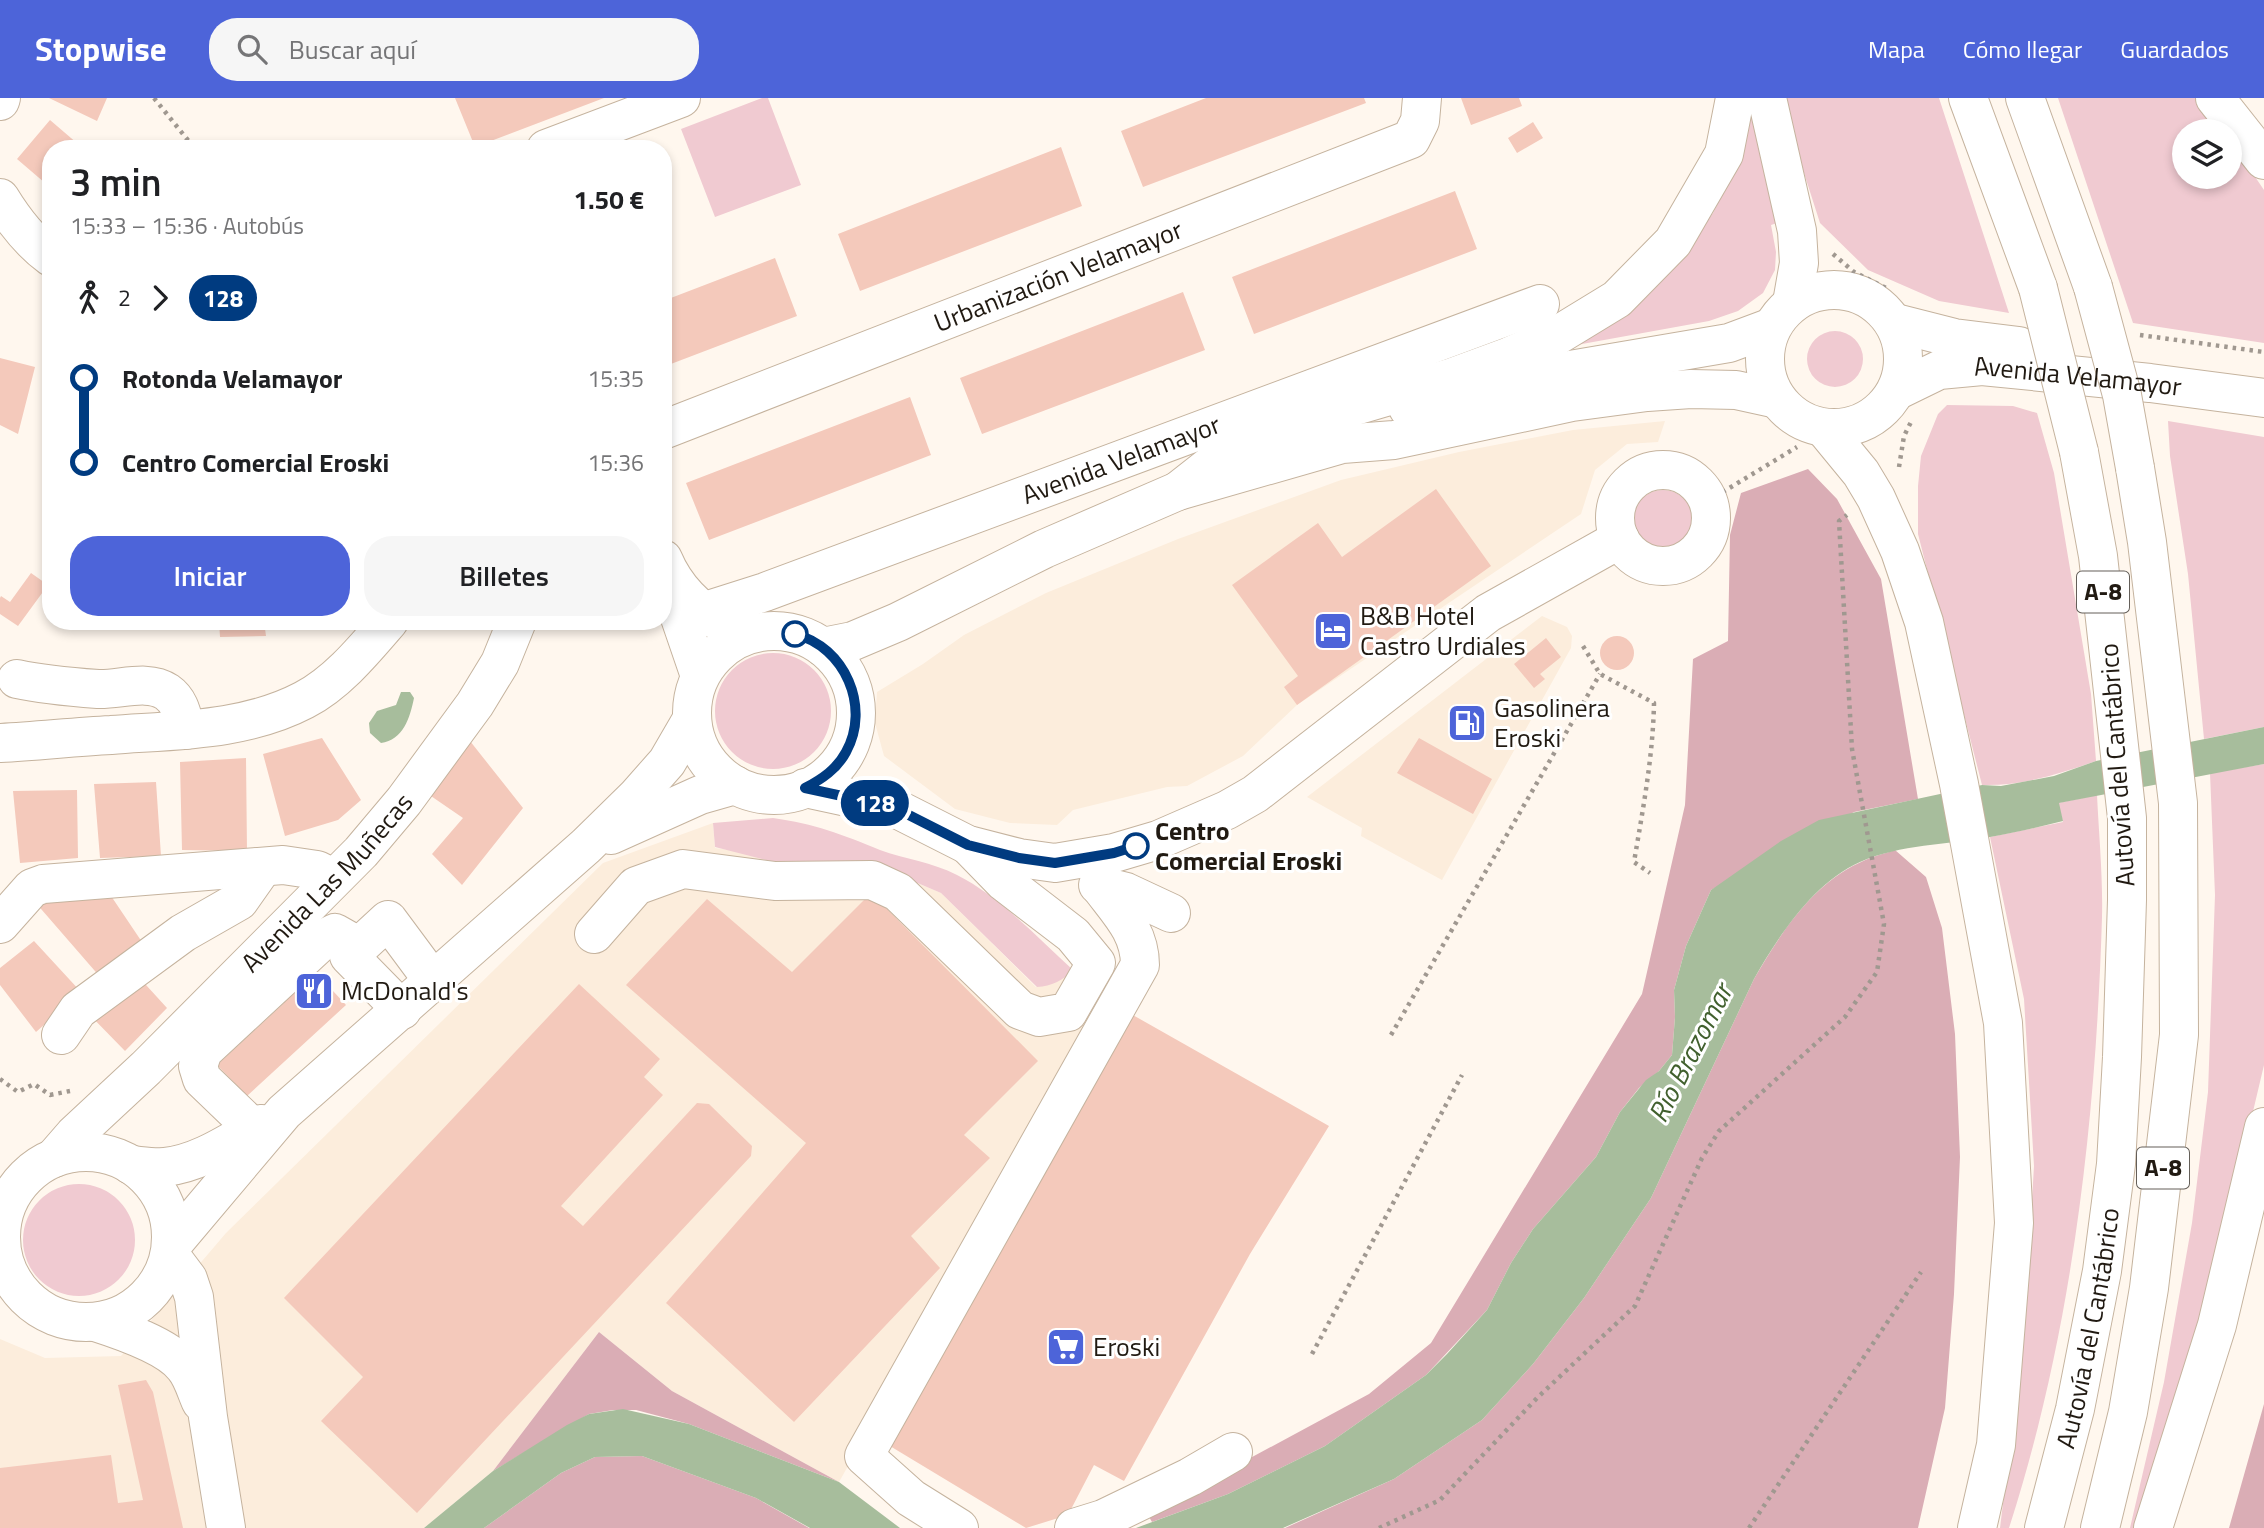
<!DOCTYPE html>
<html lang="es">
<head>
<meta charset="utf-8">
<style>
	:root { --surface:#fff; --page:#f6f6f6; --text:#202124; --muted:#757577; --accent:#4d64d9 }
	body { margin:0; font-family:"Titillium Web",sans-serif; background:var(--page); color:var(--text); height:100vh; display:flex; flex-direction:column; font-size:26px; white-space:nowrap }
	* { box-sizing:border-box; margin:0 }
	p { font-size:23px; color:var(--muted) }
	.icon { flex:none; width:38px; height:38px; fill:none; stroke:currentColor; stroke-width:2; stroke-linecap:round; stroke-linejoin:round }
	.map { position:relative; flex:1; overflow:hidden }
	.sheet { position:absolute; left:42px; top:42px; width:630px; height:490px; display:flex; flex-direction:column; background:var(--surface); border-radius:28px; box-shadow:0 4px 10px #0003 }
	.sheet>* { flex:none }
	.badge { padding:0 14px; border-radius:23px; font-size:24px; line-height:46px }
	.buttons { position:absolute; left:2172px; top:21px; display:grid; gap:14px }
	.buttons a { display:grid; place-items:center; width:70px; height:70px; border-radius:50%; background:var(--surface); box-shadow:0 4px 10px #0003; font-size:35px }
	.map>.badge { position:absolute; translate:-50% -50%; box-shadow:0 0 0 4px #fff }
	.legs { display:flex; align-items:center; gap:10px; height:77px; padding:0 28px; font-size:23px }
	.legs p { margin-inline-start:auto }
	.head { display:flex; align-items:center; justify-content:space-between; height:119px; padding:0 28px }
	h1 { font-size:38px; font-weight:600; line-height:52px }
	.button { display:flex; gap:14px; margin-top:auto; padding:14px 28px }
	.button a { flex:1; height:80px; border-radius:28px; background:var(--accent); color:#fff; font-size:28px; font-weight:600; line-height:80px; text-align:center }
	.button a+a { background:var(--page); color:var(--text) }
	ul { padding:0 28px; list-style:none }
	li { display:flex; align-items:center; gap:24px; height:84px; font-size:26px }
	li i { display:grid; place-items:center; width:10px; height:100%; margin:0 9px; background:currentColor }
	li i::after { content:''; width:18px; height:18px; margin:-9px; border:5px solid; border-radius:50%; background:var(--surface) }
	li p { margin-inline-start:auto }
	li:first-child i { background:linear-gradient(#0000 50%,currentColor 0) }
	li:last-child i { background:linear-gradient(currentColor 50%,#0000 0) }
	header { display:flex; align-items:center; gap:42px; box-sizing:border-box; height:98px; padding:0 35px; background:var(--accent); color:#fff }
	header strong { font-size:33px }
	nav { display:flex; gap:38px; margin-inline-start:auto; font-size:24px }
	.search { width:490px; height:63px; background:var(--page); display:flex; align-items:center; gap:18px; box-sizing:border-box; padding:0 24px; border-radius:28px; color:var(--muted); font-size:26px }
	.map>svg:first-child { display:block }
</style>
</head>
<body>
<header>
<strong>Stopwise</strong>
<div class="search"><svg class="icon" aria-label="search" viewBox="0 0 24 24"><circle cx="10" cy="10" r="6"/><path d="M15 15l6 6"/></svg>Buscar aquí</div>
<nav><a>Mapa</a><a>Cómo llegar</a><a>Guardados</a></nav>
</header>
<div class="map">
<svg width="2264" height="1430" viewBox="0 0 2264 1430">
	<rect width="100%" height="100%" fill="#fff7ee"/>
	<path fill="#fceddc" d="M1665 323 1658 344 1627 346 1595 372 1581 416 1297 607 1243 658 1187 688 1167 689 1073 712 1057 727 1010 725 955 711 884 658 875 625 877 594 923 566 964 537 1046 495 1178 441 1341 382 1459 354 1573 332Z
		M1542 518 1567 529 1572 538 1571 550 1442 782 1361 738 1362 730 1307 699Z
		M713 725 715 750 887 772 941 795 1036 889 1073 872 1110 905 839 1384 672 1293 599 1234 493 1373 424 1430H0V1241L45 1260 121 1258 226 1135 603 765Z"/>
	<path fill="#f0cad1" d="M762 0H768L801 87 715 119 681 31Z
		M1780 0H1939L2009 215 1939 203 1868 172 1820 125Z
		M2058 0H2200L2223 33H2184V79H2230V42L2264 92V245L2133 225Z
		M1751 11 1780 124 1771 127 1776 154 1775 172 1763 195 1738 213 1709 223 1571 248 1684 156 1713 115 1732 77Z
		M1807 261a28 28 0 1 1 56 0a28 28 0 1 1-56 0Z
		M1947 307 2013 308 2037 315 2054 375 2091 596 2096 663C2059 676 2022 688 1982 687L1918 436V388L1921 358 1938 316Z
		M2168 323 2264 339V629L2204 641 2188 476 2170 358Z
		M1633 422a30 30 0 1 1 60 0a30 30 0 1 1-60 0Z
		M715 613a58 58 0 1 1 116 0a58 58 0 1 1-116 0Z
		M2264 666V967L2192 1271 2138 1430H2130L2164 1284 2192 1125 2208 994 2215 797 2210 675Z
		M2097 697C2099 738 2103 779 2102 819 2096 1023 2072 1235 2009 1430H2000L2024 1236 2034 1068 2024 901 1990 739 2063 724 2058 705Z
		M773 720C815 726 841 736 880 752 905 761 932 764 957 777 999 798 1038 840 1073 872 1062 883 1052 888 1037 889L941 795 887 772 794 769 715 749 713 725Z
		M23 1142a56 56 0 1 1 112 0a56 56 0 1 1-112 0Z"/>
	<path fill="#daadb5" d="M1808 371 1837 401 1881 481 1918 701 1854 714 1711 792 1686 848 1674 892 1675 919 1672 957 1659 973 1639 990 1620 1014 1596 1059 1533 1131 1511 1165 1487 1212 1426 1277 1325 1348 1228 1396 1152 1424 1144 1410 1217 1378 1369 1296 1431 1245 1642 896 1685 707 1693 561 1728 543 1730 437 1741 395Z
		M1895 752 1926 779 1942 830 1955 936 1960 1059 1954 1196 1945 1310 1918 1430H1285L1394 1381 1482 1322 1533 1266 1584 1200 1651 1100 1754 881C1779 838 1811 787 1859 765 1870 759 1883 756 1895 752Z
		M599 1234 672 1293 839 1384 689 1326 636 1312H613L589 1316 493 1373Z
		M2264 1306V1430H2229Z
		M642 1358 756 1400 809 1430H484L561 1375 595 1359Z"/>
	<path fill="#a7bd9c" d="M401 594H410L414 600C410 620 403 642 381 645L370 635 369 625 377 613 396 607Z
		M2264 629V666L2059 705 2063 723C2039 729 2014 735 1990 739 1946 747 1901 746 1860 764 1813 785 1778 839 1754 881L1651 1100 1584 1200 1533 1266 1482 1322 1394 1381 1283 1430H1136L1228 1396 1325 1348 1426 1277 1447 1256 1487 1212 1511 1165 1533 1131 1596 1059 1620 1014 1646 982 1659 973 1672 957 1675 919 1674 892 1686 848 1711 792 1781 743 1819 722 1982 687 2001 688 2054 678 2096 663Z
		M623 1311 689 1326 839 1384 900 1430H810L756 1400 642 1358 595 1359 561 1375 484 1430H424L493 1373 567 1327 589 1316Z"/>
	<path fill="#f4c9bb" d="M49 0H107L97 23Z
		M455 0H604L475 49Z
		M1206 0H1364L1366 5 1143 89 1121 33Z
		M1461 0H1519L1522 8 1471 27Z
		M50 22 78 46 74 51H51V78L45 85 17 61Z
		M1533 24 1543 40 1517 55 1508 40Z
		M1061 49 1082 108 860 193 838 136Z
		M1455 93 1477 151 1254 236 1232 179Z
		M775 160 797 218 663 269V203Z
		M1183 194 1205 252 982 336 960 280Z
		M0 260 35 269 18 336 0 327Z
		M910 299 931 357 709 442 686 385Z
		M1436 391 1491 468 1297 607 1284 589 1298 578 1232 487 1318 425 1342 459Z
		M31 475 48 487 18 528 0 516V500L1 498 10 504Z
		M219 523H264L266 538 220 539Z
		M1600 555a17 17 0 1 1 34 0a17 17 0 1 1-34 0Z
		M1546 540 1561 559 1540 576 1545 581 1534 590 1514 566Z
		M322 640 361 702 338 722 285 738 263 656Z
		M1419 640 1492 681 1473 716 1397 675Z
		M470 643 523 710 462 787 432 756 463 720 428 696Z
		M246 660 247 753 182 752 180 664Z
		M156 684 161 758 100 760 94 686Z
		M77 692 78 760 20 765 13 693Z
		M105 789 142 844 101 880 35 804Z
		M871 795 1038 963 964 1037 990 1060 911 1138 940 1170 794 1324 666 1205 806 1045 626 887 707 801 792 874Z
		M34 843 81 894 36 934 0 887V870Z
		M308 866 346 907 247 998 217 967 284 905 276 896Z
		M136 876 167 910 125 953 86 913Z
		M579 886 660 961 644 979 663 997 561 1108 583 1128 697 1005 709 1006 752 1048 751 1058 417 1415 321 1323 363 1279 284 1200Z
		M1124 912 1329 1028 1250 1156 1124 1383 1094 1367 1068 1417 1026 1430 880 1342Z
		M146 1282 153 1294 183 1430H0V1370L111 1357 118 1405 143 1402 118 1287Z"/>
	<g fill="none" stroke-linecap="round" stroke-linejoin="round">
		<g stroke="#c5b39e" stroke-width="40">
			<g id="minor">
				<path d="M0 3 1 0"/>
				<path d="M546 51 681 0"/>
				<path d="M0 100C14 123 29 143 51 159"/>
				<circle cx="1834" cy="261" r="69"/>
				<path d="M1895 225 1954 240 2019 248"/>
				<path id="s1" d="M1896 293 1939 272 1982 268 2150 285 2264 300"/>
				<path d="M1408 310 1529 279 1729 245 1772 229"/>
				<path id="s2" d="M663 332 1411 41 1420 23 1422 0"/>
				<circle cx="1663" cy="420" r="48"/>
				<path d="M663 461C676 492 697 512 725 527"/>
				<path d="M673 486 675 505 700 578"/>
				<path id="s3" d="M702 514 765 494 1540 206"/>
				<circle cx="774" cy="615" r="82"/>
				<path d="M823 549 853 543 898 524 1044 451 1178 393 1342 346 1394 342 1572 304 1647 294 1691 291 1736 292 1777 301"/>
				<path d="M17 581C44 587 70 589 98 591 119 592 148 581 167 594 180 603 182 617 186 632"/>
				<path d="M0 645C37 643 74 639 111 637 176 632 245 633 304 602 337 585 364 552 389 523"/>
				<path d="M805 690 893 709 968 747 1019 760 1055 765 1114 755 1158 742 1227 712 1255 696 1488 515 1620 441"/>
				<path d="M611 737 700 697 735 687"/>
				<path d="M1098 787 1126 794 1171 815"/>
				<path d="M0 826 32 790 43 786 283 767 317 772 333 780"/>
				<path d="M594 836 636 788 683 771 775 783 872 782 898 794 1020 912 1039 919 1068 914 1096 865 1073 837 1004 784 968 747"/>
				<path d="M402 912 349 858 388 822 434 884"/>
				<path d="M61 937 78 912 183 835 239 803 258 776 259 769"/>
				<path d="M254 1031 202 981 198 968 203 953 325 840 335 835 358 848"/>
				<circle cx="86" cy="1139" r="85"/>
				<path id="s4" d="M54 1060 74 1037 146 970 361 754 404 703 475 606 500 565 517 523"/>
				<path d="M131 1067C142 1068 154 1070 165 1069 201 1065 231 1043 262 1026"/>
				<path d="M171 1148 284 1014 586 748 637 698 667 664 692 621"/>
				<path d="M170 1157 188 1181 194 1199 208 1319 226 1430"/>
				<path d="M95 1224C120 1232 168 1248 184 1269 192 1278 196 1293 201 1304"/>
				<path d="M959 1430 911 1400 864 1358 1140 867C1140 833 1118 813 1099 787"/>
				<path d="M1074 1430 1103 1421 1190 1379 1233 1354"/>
			</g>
		</g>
		<g stroke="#c5b39e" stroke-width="40">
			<g id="highway">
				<path d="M1767 0 1797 133 1799 165 1792 205"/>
				<path d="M1968 0 2038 190"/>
				<path d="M2025 0 2093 189"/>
				<path d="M2215 0 2264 62"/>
				<path d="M1824 330 1861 375 1876 400 1900 453 1924 524 1959 686 2003 925 2014 1125 1996 1347 1977 1430"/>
				<path d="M1178 393 1234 349 1331 315 1450 280 1510 258 1558 237 1617 201 1673 144 1724 56 1735 0"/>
				<path id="s5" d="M2044 1430 2075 1311 2102 1173 2116 1066 2122 959 2127 802V720L2098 458 2079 354"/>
				<path d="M2100 1430 2128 1314 2149 1190 2179 937 2178 705 2147 444 2135 370"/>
				<path d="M2153 1430 2217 1227 2264 1029"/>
			</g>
		</g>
		<path stroke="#a09890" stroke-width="4.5" stroke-dasharray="3.5 5" stroke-linecap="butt" d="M154 0 195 51
			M1833 156 1854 174 1890 192
			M2140 237 2264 254
			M1899 369 1904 338 1911 324
			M1708 403 1797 349
			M1583 548 1600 576 1654 605C1653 658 1643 711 1634 764L1650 775
			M1391 937 1600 576
			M0 981 18 994 34 986 50 997 70 993
			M1312 1256 1462 977
			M1379 1430 1440 1402 1538 1299 1635 1208 1702 1060 1719 1033 1845 919 1877 874 1884 826 1852 651 1839 423 1847 417
			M1749 1430 1921 1174"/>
		<use href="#minor" stroke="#fff" stroke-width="38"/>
		<use href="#highway" stroke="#fff" stroke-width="38"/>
		<g stroke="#c5b39e" stroke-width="40" stroke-linecap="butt">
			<path id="highway-bridge" d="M2093 189 2122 297 2135 370
				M2038 190 2079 354"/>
		</g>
		<use href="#highway-bridge" stroke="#fff" stroke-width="38"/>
	</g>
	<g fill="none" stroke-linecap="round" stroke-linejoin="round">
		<g stroke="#fff" stroke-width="16">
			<path id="line-1" d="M795 536C845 549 871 609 846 654 837 671 822 681 805 690L893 709 968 747 1019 760 1055 765 1114 755 1136 748"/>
		</g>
		<use href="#line-1" stroke="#003b80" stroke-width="10"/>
	</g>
	<defs>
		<g id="hotel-square" transform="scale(2.0125)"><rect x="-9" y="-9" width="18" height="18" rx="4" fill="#4d64d9" stroke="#fff"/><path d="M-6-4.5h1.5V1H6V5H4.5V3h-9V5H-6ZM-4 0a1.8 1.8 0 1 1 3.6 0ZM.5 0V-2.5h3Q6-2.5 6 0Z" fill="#fff"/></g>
		<g id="fuel-square" transform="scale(2.0125)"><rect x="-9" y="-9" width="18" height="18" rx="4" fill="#4d64d9" stroke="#fff"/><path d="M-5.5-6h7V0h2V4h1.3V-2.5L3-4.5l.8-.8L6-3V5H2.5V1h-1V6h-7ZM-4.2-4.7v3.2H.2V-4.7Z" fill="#fff"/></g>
		<g id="restaurant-square" transform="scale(2.0125)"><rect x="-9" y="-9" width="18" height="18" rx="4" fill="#4d64d9" stroke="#fff"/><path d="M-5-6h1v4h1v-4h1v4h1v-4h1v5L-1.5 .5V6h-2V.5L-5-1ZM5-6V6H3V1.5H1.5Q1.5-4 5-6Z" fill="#fff"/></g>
		<g id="supermarket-square" transform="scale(2.0125)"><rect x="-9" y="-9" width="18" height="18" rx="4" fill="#4d64d9" stroke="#fff"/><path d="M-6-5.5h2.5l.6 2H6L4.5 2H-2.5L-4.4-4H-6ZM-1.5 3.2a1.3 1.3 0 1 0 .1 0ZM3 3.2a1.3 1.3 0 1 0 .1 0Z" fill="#fff"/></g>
	</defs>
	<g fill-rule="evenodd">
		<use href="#hotel-square" x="1333" y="533"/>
		<use href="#fuel-square" x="1467" y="625"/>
		<use href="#restaurant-square" x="314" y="893"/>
		<use href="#supermarket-square" x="1066" y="1249"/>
	</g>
	<g fill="#fff" stroke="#003b80" stroke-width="3.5">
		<circle cx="795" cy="536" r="12"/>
		<circle cx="1136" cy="748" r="12"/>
	</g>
	<g text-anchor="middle" stroke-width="6" stroke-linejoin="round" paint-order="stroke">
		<g fill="#fff" stroke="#645f59" stroke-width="2">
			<rect x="2077" y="473.5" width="52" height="41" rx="5"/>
			<rect x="2137" y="1049.5" width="52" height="41" rx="5"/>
		</g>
		<g font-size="24" font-weight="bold" fill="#211a12">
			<text x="2103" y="502">A-8</text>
			<text x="2163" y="1078">A-8</text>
		</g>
		<g font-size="26" fill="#211a12" stroke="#fff">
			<text dy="9" stroke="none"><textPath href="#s2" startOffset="424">Urbanización Velamayor</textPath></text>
			<text dy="9" stroke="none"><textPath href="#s1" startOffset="187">Avenida Velamayor</textPath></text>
			<text dy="9" stroke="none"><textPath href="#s3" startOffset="446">Avenida Velamayor</textPath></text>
			<text transform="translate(2117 667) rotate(-94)" y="9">Autovía del Cantábrico</text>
			<text dy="9" stroke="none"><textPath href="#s4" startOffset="388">Avenida Las Muñecas</textPath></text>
			<text dy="9" stroke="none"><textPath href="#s5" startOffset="205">Autovía del Cantábrico</textPath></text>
		</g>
		<g font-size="26" fill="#211a12" stroke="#fff" text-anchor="start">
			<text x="1360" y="527">B&amp;B Hotel<tspan x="1360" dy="30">Castro Urdiales</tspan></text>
			<text x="1494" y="619">Gasolinera<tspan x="1494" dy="30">Eroski</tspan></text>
			<text x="341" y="902">McDonald's</text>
			<text x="1093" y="1258">Eroski</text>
		</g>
		<g font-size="26" font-weight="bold" fill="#211a12" stroke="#fff" text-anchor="start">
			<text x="1155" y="742">Centro<tspan x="1155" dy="30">Comercial Eroski</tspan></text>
		</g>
		<g font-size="28" font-style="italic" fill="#41602e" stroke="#fff">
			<text transform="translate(1690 955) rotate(-63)" y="10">Río Brazomar</text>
		</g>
	</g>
</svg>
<div class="buttons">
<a><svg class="icon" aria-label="layers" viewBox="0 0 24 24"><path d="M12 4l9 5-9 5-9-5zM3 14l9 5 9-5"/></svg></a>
</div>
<b class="badge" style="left:875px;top:705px;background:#003b80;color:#fff">128</b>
<section class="sheet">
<div class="head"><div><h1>3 min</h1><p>15:33 – 15:36 · Autobús</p></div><b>1.50 €</b></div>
<div class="legs"><svg class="icon" aria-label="walk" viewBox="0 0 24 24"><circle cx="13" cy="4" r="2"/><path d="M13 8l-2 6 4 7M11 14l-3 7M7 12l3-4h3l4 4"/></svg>2<svg class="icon" aria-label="forward" viewBox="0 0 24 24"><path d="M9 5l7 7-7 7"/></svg><b class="badge" style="background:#003b80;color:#fff">128</b></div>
<ul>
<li><i style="color:#003b80"></i><b>Rotonda Velamayor</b><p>15:35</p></li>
<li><i style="color:#003b80"></i><b>Centro Comercial Eroski</b><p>15:36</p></li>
</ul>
<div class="button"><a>Iniciar</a><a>Billetes</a></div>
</section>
</div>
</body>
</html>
